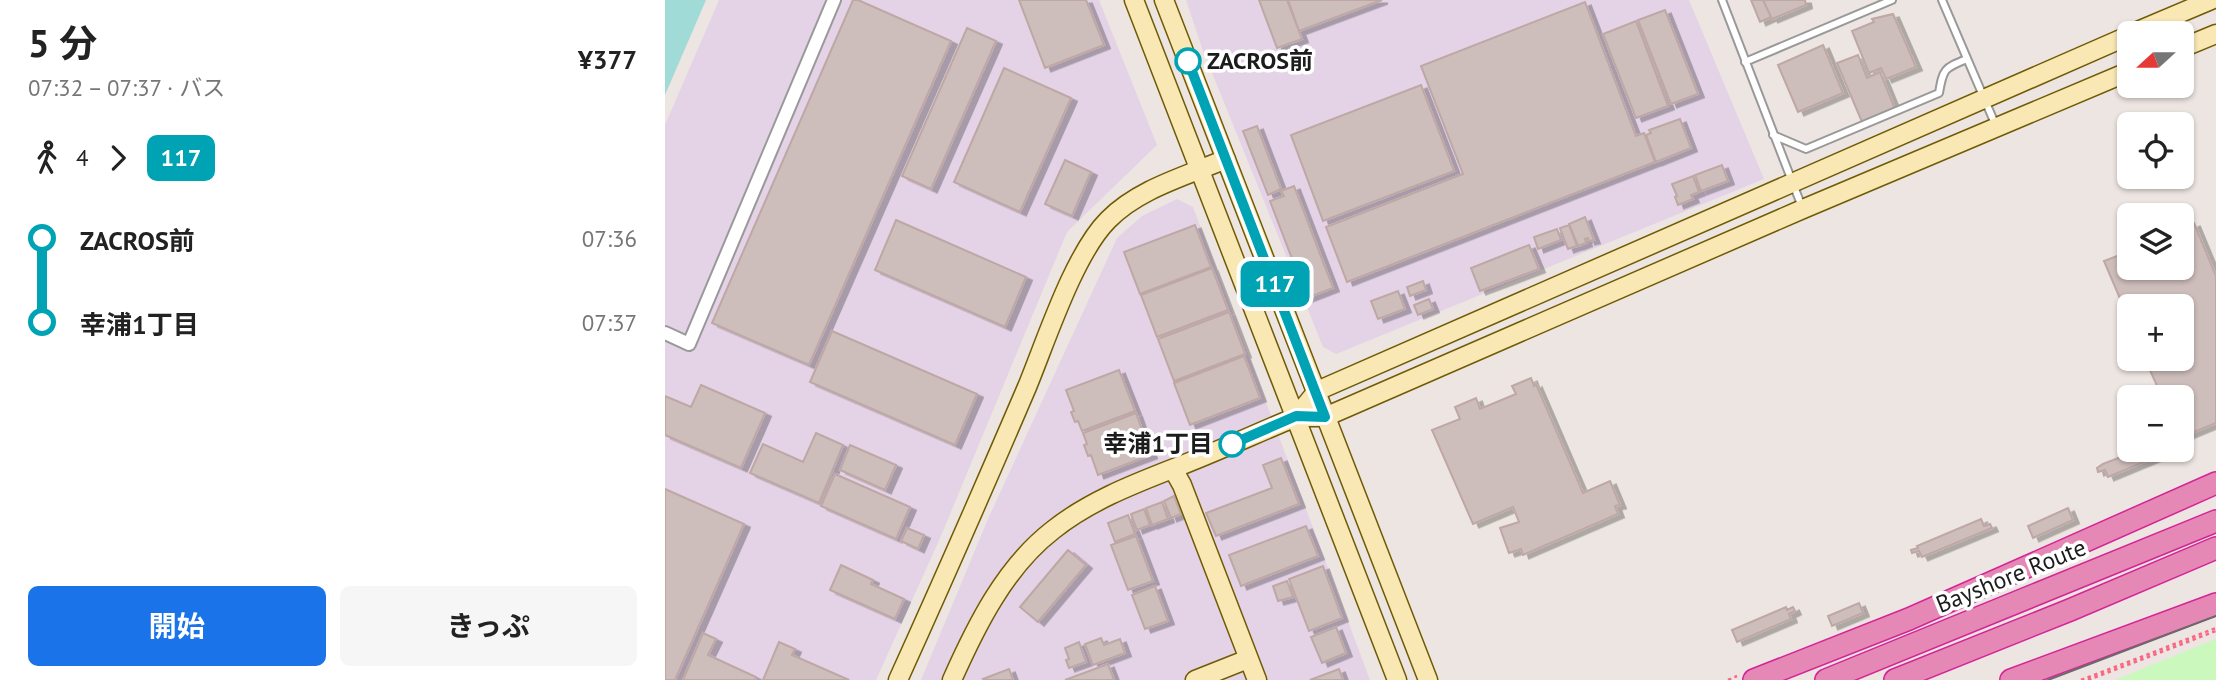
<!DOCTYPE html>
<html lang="ja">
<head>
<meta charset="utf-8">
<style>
	:root { --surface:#fff; --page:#f6f6f6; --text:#222; --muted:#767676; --accent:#1a73e8 }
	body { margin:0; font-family:"PT Sans","Noto Sans JP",sans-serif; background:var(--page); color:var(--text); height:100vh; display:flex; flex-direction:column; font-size:26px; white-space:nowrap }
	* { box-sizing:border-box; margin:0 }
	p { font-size:23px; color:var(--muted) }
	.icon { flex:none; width:38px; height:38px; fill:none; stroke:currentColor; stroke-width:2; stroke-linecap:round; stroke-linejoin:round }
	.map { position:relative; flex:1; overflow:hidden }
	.details { display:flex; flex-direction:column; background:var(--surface); width:665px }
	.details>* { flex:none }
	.badge { padding:0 14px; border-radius:10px; font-size:24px; line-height:46px }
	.needle { width:46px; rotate:249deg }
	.fabs { position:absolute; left:1452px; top:21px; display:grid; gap:14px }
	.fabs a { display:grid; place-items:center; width:77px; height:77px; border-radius:10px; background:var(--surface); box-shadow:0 2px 5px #0004; font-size:35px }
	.map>.badge { position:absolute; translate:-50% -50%; box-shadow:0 0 0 4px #fff }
	.legs { display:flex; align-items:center; gap:10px; height:77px; padding:0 28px; font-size:23px }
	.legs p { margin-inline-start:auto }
	.overview { display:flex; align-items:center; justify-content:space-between; height:119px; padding:0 28px }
	h1 { font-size:38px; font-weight:700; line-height:52px }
	.cta { display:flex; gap:14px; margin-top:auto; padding:14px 28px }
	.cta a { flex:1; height:80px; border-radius:10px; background:var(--accent); color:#fff; font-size:28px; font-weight:700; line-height:80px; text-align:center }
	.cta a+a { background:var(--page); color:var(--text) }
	ul { padding:0 28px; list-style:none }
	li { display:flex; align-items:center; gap:24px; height:84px; font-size:26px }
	li i { display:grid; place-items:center; width:10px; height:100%; margin:0 9px; background:currentColor }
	li i::after { content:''; width:18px; height:18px; margin:-9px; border:5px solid; border-radius:50%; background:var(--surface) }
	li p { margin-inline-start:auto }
	li:first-child i { background:linear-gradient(#0000 50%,currentColor 0) }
	li:last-child i { background:linear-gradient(currentColor 50%,#0000 0) }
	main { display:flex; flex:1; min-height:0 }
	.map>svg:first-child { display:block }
</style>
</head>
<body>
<main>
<section class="details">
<div class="overview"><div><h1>5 分</h1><p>07:32 – 07:37 · バス</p></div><b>¥377</b></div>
<div class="legs"><svg class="icon" aria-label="walk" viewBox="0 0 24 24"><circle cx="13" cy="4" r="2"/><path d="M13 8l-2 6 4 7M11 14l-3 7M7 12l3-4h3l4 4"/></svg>4<svg class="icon" aria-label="forward" viewBox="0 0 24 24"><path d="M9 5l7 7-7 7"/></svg><b class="badge" style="background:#00a3b4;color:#fff">117</b></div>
<ul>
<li><i style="color:#00a3b4"></i><b>ZACROS前</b><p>07:36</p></li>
<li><i style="color:#00a3b4"></i><b>幸浦1丁目</b><p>07:37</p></li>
</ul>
<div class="cta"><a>開始</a><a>きっぷ</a></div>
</section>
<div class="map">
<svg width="1551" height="680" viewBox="0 0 1551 680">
	<defs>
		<filter id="shadow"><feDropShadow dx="6" dy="3.5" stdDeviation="0" flood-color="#0004"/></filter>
	</defs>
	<rect width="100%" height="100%" fill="#ede5e1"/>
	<path fill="#e4d3e6" d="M54 0H434L492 145 402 232 276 536 211 680H0V125Z
		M521 0H1024L1099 179 671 354 658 347 537 48Z
		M512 199 528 207 705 680H256L323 519 452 238 477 216Z"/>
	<path fill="#caf8bd" d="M1551 639V680H1449L1455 678Z"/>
	<path fill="#a1dbd7" d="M0 0H41L0 95Z"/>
	<path fill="#cdbdbb" stroke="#bea7a4" stroke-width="2" filter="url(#shadow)" d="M188 0H193L286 41 144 365 47 323Z
		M354 0H421L439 45 380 68Z
		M594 0H622L637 39 612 48Z
		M623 0H717L634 31Z
		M1086 0H1098L1106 17 1095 22Z
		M1098 0H1140L1141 5 1107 19Z
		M920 2 971 136 979 133 990 162 682 282 661 227 798 174 756 66Z
		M1000 10 1033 94 1006 104 973 20Z
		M1228 14 1251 67 1221 79 1216 68 1204 73 1187 31 1209 22 1207 19Z
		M971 21 1003 106 971 118 938 34Z
		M302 28 331 41 266 189 237 176Z
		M1158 45 1178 93 1133 112 1113 65Z
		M1193 55 1202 78 1215 72 1230 109 1197 122 1172 63Z
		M339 68 406 98 355 212 289 182Z
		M756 85 789 171 658 221 626 135Z
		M1015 119 1026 148 991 162 981 135 986 133 984 130Z
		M592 126 616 189 603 195 578 131Z
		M400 160 426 172 407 216 380 204Z
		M1057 165 1063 181 1036 191 1030 175Z
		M1028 176 1034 192 1026 195 1028 199 1013 205 1010 197 1012 196 1007 184Z
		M629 186 668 288 642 298 605 201 619 196 616 191Z
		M920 217 929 240 924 241 923 238 920 239 921 243 913 246 904 224Z
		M231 220 361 277 340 327 210 270Z
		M1529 223 1551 276V423L1522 435 1520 431 1517 432V397H1497L1480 359H1517V306H1465V322L1439 261 1465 251V268H1517V228Z
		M530 225 546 267 475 294 459 252Z
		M904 225 912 246 903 249 895 228Z
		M892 229 896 240 873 249 869 237Z
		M864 245 874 269 815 291 806 268Z
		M547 268 563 310 492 337 476 295Z
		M758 281 761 290 745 296 742 287Z
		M733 291 740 309 713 319 706 301Z
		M764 299 768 309 753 315 749 305Z
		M564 312 580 354 509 381 493 339Z
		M167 331 312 394 290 445 145 382Z
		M579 356 595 398 525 425 509 383Z
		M454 370 470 411 417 431 413 421 410 422 406 412 409 411 401 390Z
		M866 378 869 386 871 384 918 493 945 481 955 505 950 506 953 514 858 555 856 549 844 553 835 528 854 522 848 507 808 524 767 430 795 419 790 407 811 398 815 409 851 394 847 386Z
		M36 385 100 413 76 468 0 435V396L26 407Z
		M471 413 486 455 433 475 426 455 423 456 419 445 422 444 418 433Z
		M151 433 178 445 154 503 85 473 98 444 138 462Z
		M185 445 231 465 220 490 175 470Z
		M1474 450H1508L1443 477 1440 470 1433 472 1432 468 1438 464Z
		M616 458 634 504 551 536 541 513 607 488 598 465Z
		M170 474 245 507 231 539 156 506Z
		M0 489 79 524 10 680H0Z
		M509 496 516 514 506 518 499 501Z
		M497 502 503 519 487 525 481 508Z
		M1403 508 1408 520 1368 538 1363 526Z
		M479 509 485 525 472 530 466 514Z
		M463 515 470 534 450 542 443 523Z
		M1316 519 1319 526 1325 524 1327 528 1257 557 1254 551 1247 553 1246 550 1253 548 1252 546Z
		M641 526 653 556 576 586 564 555Z
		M242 528 259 535 253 549 236 541Z
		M471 536 488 581 463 590 446 545Z
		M403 550 421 565 373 622 355 607Z
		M176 565 208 580 206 584 239 599 230 619 165 590Z
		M658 566 677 618 644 631 624 579Z
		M622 581 628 597 613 601 608 586Z
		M490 586 503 621 480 629 467 595Z
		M1194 603 1198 613 1167 626 1163 616Z
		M1121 607 1122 610 1128 607 1130 611 1124 614 1126 619 1072 642 1067 630Z
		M671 627 681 653 657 663 646 637Z
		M38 633 51 639 43 655 91 677 90 680H18Z
		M436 638 439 645 455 639 460 653 428 665 420 644Z
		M114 642 130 649 127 655 184 680H98Z
		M414 642 421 662 404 668 401 660 404 659 400 648Z
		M443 664 449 680H400Z
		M344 669 348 680H319L318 679Z
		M674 669 678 680H645Z"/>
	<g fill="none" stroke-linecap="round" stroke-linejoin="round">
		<g stroke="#999" stroke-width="10">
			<path id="lane" d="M1057 0 1137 207
				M1277 0 1331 126
				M1080 62 1227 0
				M1108 135 1141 149 1274 93C1278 69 1279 68 1302 59"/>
		</g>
		<g stroke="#999" stroke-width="16">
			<path id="street" d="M0 333 24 344 169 0"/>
		</g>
		<g stroke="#705b05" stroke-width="21">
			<path id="secondary" d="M469 0 732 680
				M499 0 763 680
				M1468 33 1546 0
				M1517 48 1551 34
				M631 417 652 391 1465 35
				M508 469 517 485 592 680
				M233 680C277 583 320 485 362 387 381 341 409 254 443 220 473 189 521 176 561 159
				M287 680C311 626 340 567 388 530 423 502 466 485 507 469 549 453 590 434 631 417H660L1138 209 1465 71
				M530 680 583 659"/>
		</g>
		<g stroke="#d52496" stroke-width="24">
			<path id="highway" d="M1089 680 1244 619 1551 483
				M1161 680 1551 521
				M1230 680 1405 610 1551 548
				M1346 680 1551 604"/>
		</g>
		<path stroke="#f86784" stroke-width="2.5" stroke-dasharray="3.5 3.5" stroke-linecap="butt" d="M1063 680 1072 676
			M1416 680 1551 628
			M1423 680 1551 631"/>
		<use href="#lane" stroke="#fff" stroke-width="6"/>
		<use href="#street" stroke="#fff" stroke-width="12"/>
		<use href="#secondary" stroke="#f9e7b4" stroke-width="18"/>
		<use href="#highway" stroke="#e588b6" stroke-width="21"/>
		<path stroke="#6a6a6a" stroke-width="2" d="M1383 680 1551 616"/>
	</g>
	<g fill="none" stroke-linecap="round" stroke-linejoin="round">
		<g stroke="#fff" stroke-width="16">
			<path id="line-1" d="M523 61 660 417 631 416 567 444"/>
		</g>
		<use href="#line-1" stroke="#00a3b4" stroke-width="10"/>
	</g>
	<g fill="#fff" stroke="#00a3b4" stroke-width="3.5">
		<circle cx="523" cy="61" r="12"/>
		<circle cx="567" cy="444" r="12"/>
	</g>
	<g text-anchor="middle" stroke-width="7" stroke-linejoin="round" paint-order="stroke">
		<g font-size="24" font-weight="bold" fill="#1c1c1c" stroke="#fff" text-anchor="start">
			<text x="542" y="69">ZACROS前</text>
			<text x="548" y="452" text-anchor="end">幸浦1丁目</text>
		</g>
		<g font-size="24" fill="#1c1c1c" stroke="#fff">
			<text transform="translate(1346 576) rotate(-22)" y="8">Bayshore Route</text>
		</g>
	</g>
</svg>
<div class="fabs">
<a><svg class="needle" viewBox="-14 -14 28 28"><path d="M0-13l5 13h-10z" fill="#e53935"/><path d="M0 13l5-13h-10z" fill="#767676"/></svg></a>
<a><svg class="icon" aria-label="locate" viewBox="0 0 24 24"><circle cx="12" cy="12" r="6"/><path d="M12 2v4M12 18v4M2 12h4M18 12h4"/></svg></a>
<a><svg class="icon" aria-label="layers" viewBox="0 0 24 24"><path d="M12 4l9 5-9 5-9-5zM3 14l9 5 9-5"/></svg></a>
<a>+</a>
<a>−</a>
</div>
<b class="badge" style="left:610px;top:284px;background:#00a3b4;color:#fff">117</b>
</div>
</main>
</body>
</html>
